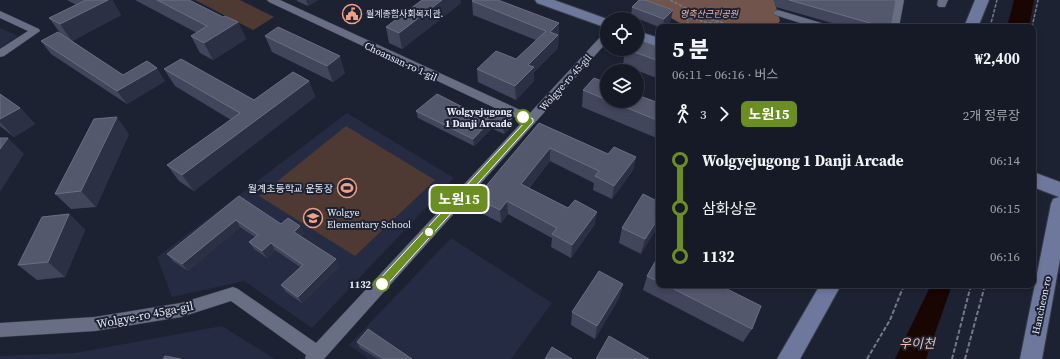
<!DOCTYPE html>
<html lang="ko">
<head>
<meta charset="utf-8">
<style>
	:root { --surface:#161a26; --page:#232732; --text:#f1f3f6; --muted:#9ea1a7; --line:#353843 }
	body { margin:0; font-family:"Source Serif 4","Noto Sans KR",serif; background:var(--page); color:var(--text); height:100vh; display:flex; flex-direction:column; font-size:15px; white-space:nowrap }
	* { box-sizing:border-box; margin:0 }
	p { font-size:13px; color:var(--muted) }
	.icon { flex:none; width:22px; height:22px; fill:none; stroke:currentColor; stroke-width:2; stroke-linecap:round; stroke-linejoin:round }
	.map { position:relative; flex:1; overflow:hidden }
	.drawer { position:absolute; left:656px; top:24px; width:380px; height:264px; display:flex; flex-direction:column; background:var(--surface); border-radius:8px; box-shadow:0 2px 6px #0003,0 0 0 1px var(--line) }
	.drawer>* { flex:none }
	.badge { padding:0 8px; border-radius:6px; font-size:14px; line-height:26px }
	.fabs { position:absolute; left:600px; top:12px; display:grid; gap:8px }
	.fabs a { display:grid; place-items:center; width:44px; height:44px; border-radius:50%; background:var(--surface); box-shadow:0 2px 6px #0003,0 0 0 1px var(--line); font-size:20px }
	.map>.badge { position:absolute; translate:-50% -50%; box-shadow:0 0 0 2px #fff }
	.legs { display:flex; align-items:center; gap:6px; height:44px; padding:0 16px; font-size:13px }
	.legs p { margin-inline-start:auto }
	.summary { display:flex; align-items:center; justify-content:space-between; height:68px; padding:0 16px }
	h1 { font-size:22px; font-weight:800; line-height:30px }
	ul { padding:0 16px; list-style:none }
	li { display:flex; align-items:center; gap:14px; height:48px; font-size:15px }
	li i { display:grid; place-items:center; width:6px; height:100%; margin:0 5px; background:currentColor }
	li i::after { content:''; width:10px; height:10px; margin:-5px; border:3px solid; border-radius:50%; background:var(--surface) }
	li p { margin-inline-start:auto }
	li:first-child i { background:linear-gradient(#0000 50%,currentColor 0) }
	li:last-child i { background:linear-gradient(currentColor 50%,#0000 0) }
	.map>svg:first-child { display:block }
</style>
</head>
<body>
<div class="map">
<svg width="1060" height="359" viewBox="0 0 1060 359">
	<rect width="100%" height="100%" fill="#1d2233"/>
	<path fill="#242b42" d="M0 28 18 36 0 48Z
		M347 113 454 178 312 328 244 281 172 297 157 257Z
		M451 238 552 303 511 359H369L349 345Z
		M222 326 275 359H0V356L75 353Z"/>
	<path fill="#4f3a33" d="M195 0H240L274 17 253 30Z
		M346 126 435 180 355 256 259 196Z"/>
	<path fill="#71544b" d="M639 0H774L780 21 775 27H687Z"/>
	<path fill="#190501" d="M1014 0H1034L1029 27H1007Z
		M931 285H952L926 359H895Z"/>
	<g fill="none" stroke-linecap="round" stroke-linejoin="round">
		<g stroke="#383c4b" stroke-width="1">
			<path id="street" d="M267 0H280L529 114 603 34 607 33V42L324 359H305L306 355 231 301 181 317 95 331 0 337V323L95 317 181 303 233 287 238 289 316 343 523 121 269 2Z
				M894 0H904L899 27H889Z
				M938 0H948L945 7H939L937 5Z
				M778 10 828 25 829 27H813L775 15 773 13 775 11Z
				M0 11 39 29 40 31 4 56 0 57V49L28 31 0 18Z"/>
		</g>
		<g stroke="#383c4b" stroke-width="2">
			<path id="secondary" d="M535 0H554L607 19V28L537 3Z
				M975 0H989L978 27H964Z
				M637 31 659 38V47L637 40Z
				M1033 172 1060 182V259L1042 359H1020L1051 204 1053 199 1059 197 1033 187Z
				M820 285H841L800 359H777Z"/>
		</g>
		<path stroke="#747988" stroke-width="1.5" stroke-dasharray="3.5 1.5" stroke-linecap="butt" d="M670 0 705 18 731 25 704 22 689 17 687 19 689 27
			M990 27 997 0
			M1032 27 1038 0"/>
		<path stroke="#747988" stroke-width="2" stroke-dasharray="4.5 2" stroke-linecap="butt" d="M867 359 890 320 904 285
			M952 359 971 285
			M965 359 985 285"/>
		<use href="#street" fill="#686e83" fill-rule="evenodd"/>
		<use href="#secondary" fill="#6e789d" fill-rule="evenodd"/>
	</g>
	<path fill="#41465d" d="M67 0H112L121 15 72 41 123 75 165 81 127 104 51 54 41 41 61 34 49 18 76 5Z
		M135 0H189L223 17 238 22 246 39 213 60 200 53 191 36 197 33Z
		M297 0H318L308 6 297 1Z
		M774 0H896L891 27H846L776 7Z
		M472 1 559 23 558 48 534 72V81L516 100 478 82 477 69 516 59 536 40 473 15Z
		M461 3 402 49 389 43 386 27Z
		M632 7 671 20 664 27H659L631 16Z
		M265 36 345 73 333 82 272 52Z
		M659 47V79L623 65 625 49Z
		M164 69 254 100 309 81 315 97 194 191 179 181 167 165 231 120 175 86Z
		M607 83V101H637L659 103V139L582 107 583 90Z
		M0 94 20 108 35 124 14 137 0 126Z
		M416 111 486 119 512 126 504 134 491 128V129L474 146 418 118Z
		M539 123 608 154 636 157 633 170 612 199 593 190 594 183 550 161 529 188 595 224 571 258 551 247 552 238 508 214 501 223 477 211 476 198Z
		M129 134 96 207 71 209 55 194Z
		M239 196 281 224 304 233 301 236 339 266 302 303 286 292 281 285 300 267 275 250 267 258 254 249 249 242 255 237 240 227 188 271 173 261 167 254Z
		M659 202 641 254 619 243 622 228Z
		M69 214 85 230 65 277 37 280 18 265Z
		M659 256V285H719L752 329 743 342 643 290 647 276Z
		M623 284 619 298 595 339 571 325 572 312Z
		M357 342 412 359H378L360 348Z"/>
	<path fill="#2b3045" d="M108 0H112L121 15 72 41 60 24Z
		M306 0H318L308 6Z
		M442 0H461V3L402 49 399 33Z
		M673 10 671 20 664 27H663L664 19Z
		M238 22 246 39 213 60 204 43Z
		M559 23 558 48 534 72V81L516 100 515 86 528 65 550 32Z
		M340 56 345 73 333 82 327 66Z
		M157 68 165 81 127 104 117 91Z
		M309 81 315 97 194 191 182 175Z
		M20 108 35 124 14 137 0 122V119Z
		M117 117 129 134 96 207 81 191Z
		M512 118V126L504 134 503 127Z
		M490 121 491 129 474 146 473 139Z
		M8 138 24 154 0 192V149Z
		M550 148V161L521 197V184Z
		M636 157 633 170 612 199 614 186Z
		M507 201 508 214 501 223 500 210Z
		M597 212 595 224 571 258 572 245Z
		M69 214 85 230 65 277 48 262Z
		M659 217V225L641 254 645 239Z
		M236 220 240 227 188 271 182 264Z
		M300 226 304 233 298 239 294 232Z
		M271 243 275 250 267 258 262 251Z
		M336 259 339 266 302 303 298 297Z
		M623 284 619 298 595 339 597 326Z"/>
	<path fill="#53586d" stroke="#6a6f83" d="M86 0H108L60 24 49 18Z
		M157 0H189L223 17 225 16 238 22 204 43 191 36 207 26Z
		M422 0H442L399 33 386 27Z
		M474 0H498L559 23 550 32 558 35 528 65 534 67 515 86 477 69 496 51 516 59 546 31 472 1Z
		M639 0H645L673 10 664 19 632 7Z
		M789 0H896L891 27H884Z
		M278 27 340 56 327 66 265 36Z
		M58 32 123 75 147 61 157 68 117 91 41 41Z
		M637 39 659 47V61L626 49H637Z
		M181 59 254 100 293 72 309 81 182 175 167 165 240 113 164 69Z
		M594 78 607 83V100L583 90Z
		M0 94 20 108 0 119Z
		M437 94 490 121 473 139 416 111Z
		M637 95 659 103V121L610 101H637Z
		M495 110 512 118 503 127 486 119Z
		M117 117 81 191 55 194 94 119Z
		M539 123 608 154 614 147 636 157 614 186 595 176 599 171 550 148 521 184 568 208 575 200 597 212 572 245 552 234 557 228 507 201 500 210 476 198Z
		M0 138H8L0 149Z
		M643 194 659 202V217L645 239 622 228Z
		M239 196 281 224 288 218 300 226 294 232 336 259 298 297 281 285 303 265 271 243 262 251 249 242 258 235 236 220 182 264 167 254Z
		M69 214 48 262 18 265 42 217Z
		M659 255V282L647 276Z
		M599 271 623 284 597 326 572 312Z
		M666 285H719L761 306 752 329Z
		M368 329 412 359H384L357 342Z
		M609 336 649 359H596Z
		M552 347 572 359H545Z
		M165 356 181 359H163Z"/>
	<path fill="#6b8e23" stroke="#fff" d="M523 114 533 119V122L385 287H378L377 284 378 281 526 121 519 117Z"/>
	<defs>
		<g id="civic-ring" transform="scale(1)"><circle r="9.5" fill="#1d2233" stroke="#f39f83" stroke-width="1.5"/><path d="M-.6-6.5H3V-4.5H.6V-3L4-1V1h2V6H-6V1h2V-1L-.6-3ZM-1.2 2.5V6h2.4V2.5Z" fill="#f39f83"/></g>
		<g id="stadium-ring" transform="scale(1)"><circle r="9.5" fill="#1d2233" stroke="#f39f83" stroke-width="1.5"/><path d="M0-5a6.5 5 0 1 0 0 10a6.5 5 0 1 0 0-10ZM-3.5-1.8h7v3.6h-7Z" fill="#f39f83"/></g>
		<g id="school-ring" transform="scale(1)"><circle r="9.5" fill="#1d2233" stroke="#f39f83" stroke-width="1.5"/><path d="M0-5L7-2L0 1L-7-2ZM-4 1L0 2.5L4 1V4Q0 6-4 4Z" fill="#f39f83"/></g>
	</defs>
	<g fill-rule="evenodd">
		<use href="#civic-ring" x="352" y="14"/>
		<use href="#stadium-ring" x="347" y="188"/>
		<use href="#school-ring" x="313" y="218"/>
	</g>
	<g fill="#fff" stroke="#6b8e23" stroke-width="2">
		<circle cx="523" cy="117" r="7"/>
		<circle cx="429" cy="232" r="5"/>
		<circle cx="382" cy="284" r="7"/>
	</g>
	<g text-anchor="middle" stroke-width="4" stroke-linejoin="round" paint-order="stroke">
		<g font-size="9" fill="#e8ecf8" stroke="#1d2233" text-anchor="start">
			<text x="366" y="17">월계종합사회복지관.</text>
		</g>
		<g font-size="9" font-style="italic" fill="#f1b8a6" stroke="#1d2233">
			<text x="709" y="17">영축산근린공원</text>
		</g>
		<g font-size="10" fill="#e8ecf8" stroke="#1d2233">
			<text transform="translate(401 61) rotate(25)" y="4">Choansan-ro 1-gil</text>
			<text transform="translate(565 82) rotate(-48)" y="4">Wolgye-ro 45-gil</text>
			<text transform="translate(1041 305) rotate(-78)" y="4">Hancheon-ro</text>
		</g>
		<g font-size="10" font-weight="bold" fill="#e8ecf8" stroke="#1d2233" text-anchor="end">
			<text x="512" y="115">Wolgyejugong<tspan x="512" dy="12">1 Danji Arcade</tspan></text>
			<text x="371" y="288">1132</text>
		</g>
		<g font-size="10" fill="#e8ecf8" stroke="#1d2233" text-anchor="end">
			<text x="333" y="192">월계초등학교 운동장</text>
			<text x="327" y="216" text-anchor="start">Wolgye<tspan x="327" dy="12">Elementary School</tspan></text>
		</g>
		<g font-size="12" fill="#e8ecf8" stroke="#1d2233">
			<text transform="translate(145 315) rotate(-11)" y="4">Wolgye-ro 45ga-gil</text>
		</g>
		<g font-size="13" font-style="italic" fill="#f5bdaa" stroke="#1d2233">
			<text x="917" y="348">우이천</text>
		</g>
	</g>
</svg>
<div class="fabs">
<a><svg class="icon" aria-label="locate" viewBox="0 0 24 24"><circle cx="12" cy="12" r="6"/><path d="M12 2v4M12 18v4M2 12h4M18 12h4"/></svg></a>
<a><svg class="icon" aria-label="layers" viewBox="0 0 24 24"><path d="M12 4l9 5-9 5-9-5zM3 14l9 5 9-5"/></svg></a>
</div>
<b class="badge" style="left:459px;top:199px;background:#6b8e23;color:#fff">노원15</b>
<section class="drawer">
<div class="summary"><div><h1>5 분</h1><p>06:11 – 06:16 · 버스</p></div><b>₩2,400</b></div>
<div class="legs"><svg class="icon" aria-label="walk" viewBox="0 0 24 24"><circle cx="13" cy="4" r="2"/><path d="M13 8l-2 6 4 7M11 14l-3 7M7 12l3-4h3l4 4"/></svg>3<svg class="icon" aria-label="forward" viewBox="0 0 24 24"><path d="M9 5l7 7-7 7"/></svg><b class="badge" style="background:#6b8e23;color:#fff">노원15</b><p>2개 정류장</p></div>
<ul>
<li><i style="color:#6b8e23"></i><b>Wolgyejugong 1 Danji Arcade</b><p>06:14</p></li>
<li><i style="color:#6b8e23"></i><span>삼화상운</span><p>06:15</p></li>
<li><i style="color:#6b8e23"></i><b>1132</b><p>06:16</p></li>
</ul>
</section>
</div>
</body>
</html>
